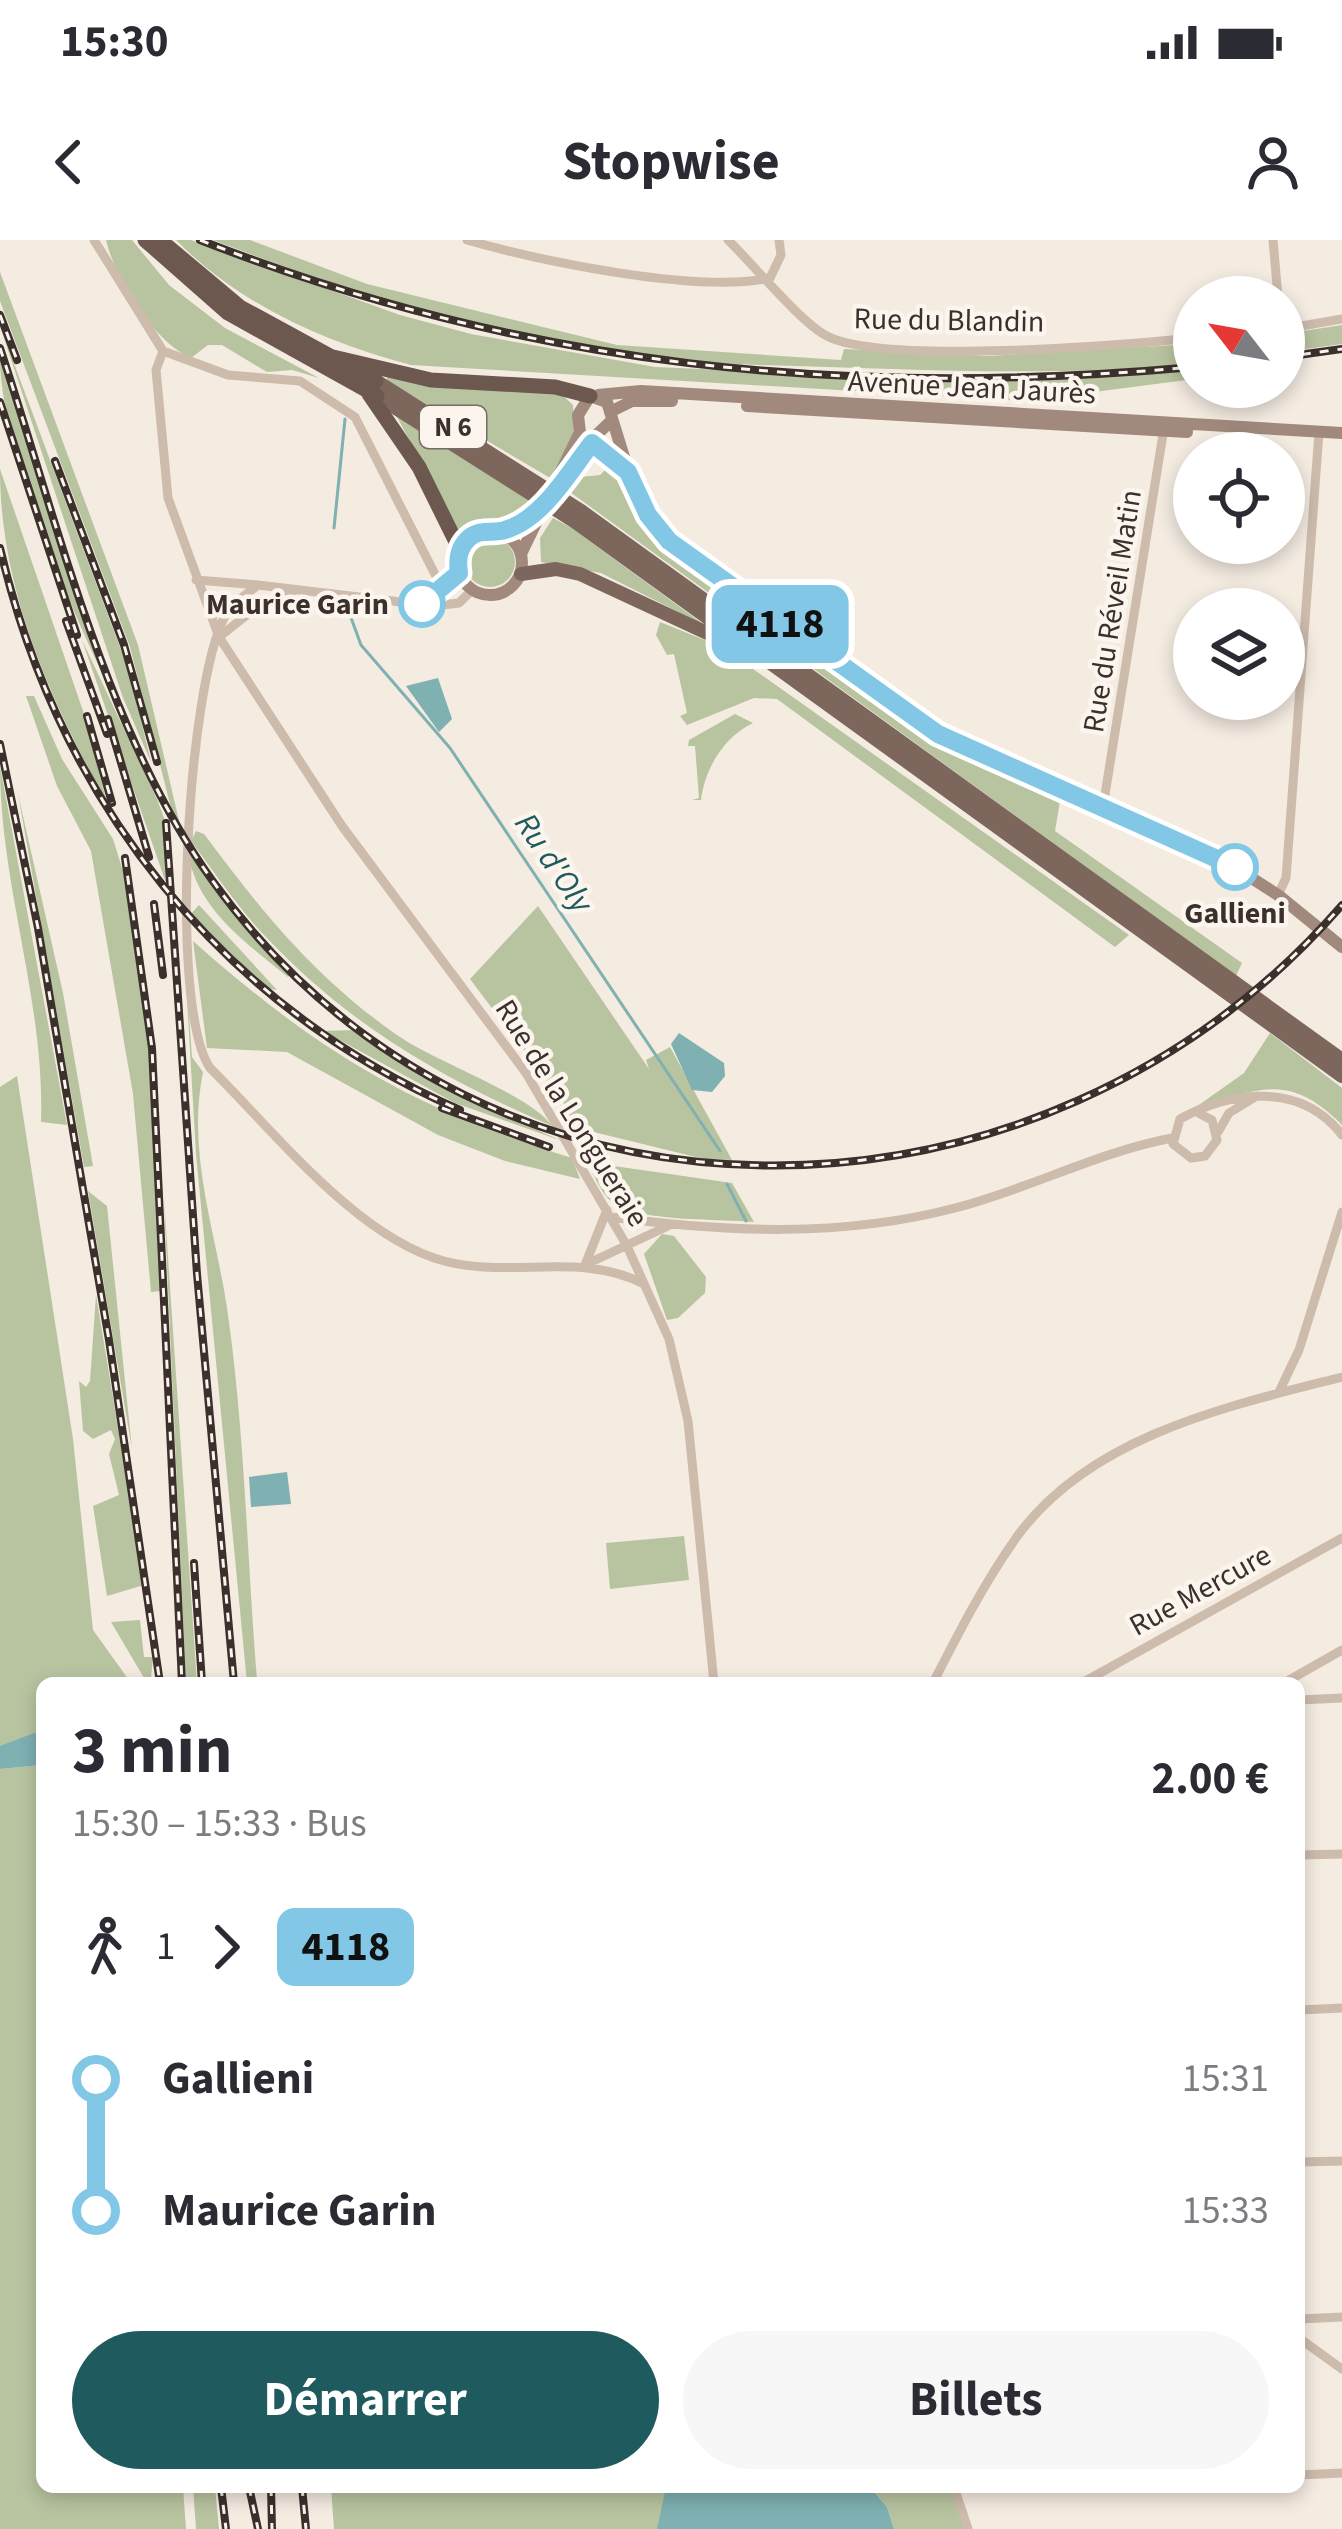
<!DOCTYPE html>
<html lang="fr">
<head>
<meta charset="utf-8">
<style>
	:root { --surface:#fff; --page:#f7f7f7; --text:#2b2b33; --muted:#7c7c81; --accent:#1f5a5e }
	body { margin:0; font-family:"Source Sans 3",sans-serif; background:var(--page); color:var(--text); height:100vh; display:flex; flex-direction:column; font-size:45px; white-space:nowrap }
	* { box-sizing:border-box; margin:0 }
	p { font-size:39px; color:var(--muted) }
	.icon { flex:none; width:66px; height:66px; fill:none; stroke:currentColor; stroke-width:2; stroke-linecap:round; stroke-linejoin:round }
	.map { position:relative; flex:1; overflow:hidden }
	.details { position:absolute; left:36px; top:1437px; width:1269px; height:816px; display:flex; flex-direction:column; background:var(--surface); border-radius:18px; box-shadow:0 6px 18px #0003 }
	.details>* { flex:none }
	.badge { padding:0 24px; border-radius:18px; font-size:42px; line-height:78px }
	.needle { width:78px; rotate:301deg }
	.fabs { position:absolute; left:1173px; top:36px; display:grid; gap:24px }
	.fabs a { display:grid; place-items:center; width:132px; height:132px; border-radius:50%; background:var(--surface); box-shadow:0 6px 18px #0003; font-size:60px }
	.map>.badge { position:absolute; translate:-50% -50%; box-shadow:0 0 0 6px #fff }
	.legs { display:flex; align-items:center; gap:18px; height:132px; padding:0 36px; font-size:39px }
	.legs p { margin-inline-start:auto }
	.overview { display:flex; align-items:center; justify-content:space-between; height:204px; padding:0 36px }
	h1 { font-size:66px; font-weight:700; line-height:90px }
	.action { display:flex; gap:24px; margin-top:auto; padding:24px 36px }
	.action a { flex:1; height:138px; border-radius:72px; background:var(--accent); color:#fff; font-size:48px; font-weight:700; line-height:138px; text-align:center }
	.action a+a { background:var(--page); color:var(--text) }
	ul { padding:0 36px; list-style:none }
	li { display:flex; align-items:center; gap:42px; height:132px; font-size:45px }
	li i { display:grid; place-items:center; width:18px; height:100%; margin:0 15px; background:currentColor }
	li i::after { content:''; width:30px; height:30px; margin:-15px; border:9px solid; border-radius:50%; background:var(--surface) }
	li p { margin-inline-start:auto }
	li:first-child i { background:linear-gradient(#0000 50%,currentColor 0) }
	li:last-child i { background:linear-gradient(currentColor 50%,#0000 0) }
	.status { display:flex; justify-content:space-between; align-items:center; height:84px; padding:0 60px; background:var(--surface); direction:ltr }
	.status svg { height:33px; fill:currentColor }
	header { display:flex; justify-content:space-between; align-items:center; height:156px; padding:0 36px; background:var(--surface); font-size:54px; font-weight:700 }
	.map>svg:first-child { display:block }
</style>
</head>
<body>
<div class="status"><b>15:30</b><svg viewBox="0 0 49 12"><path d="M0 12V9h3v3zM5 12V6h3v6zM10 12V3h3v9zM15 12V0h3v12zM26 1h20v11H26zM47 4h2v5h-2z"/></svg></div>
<header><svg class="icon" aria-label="back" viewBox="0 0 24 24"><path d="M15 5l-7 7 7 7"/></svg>Stopwise<svg class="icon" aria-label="person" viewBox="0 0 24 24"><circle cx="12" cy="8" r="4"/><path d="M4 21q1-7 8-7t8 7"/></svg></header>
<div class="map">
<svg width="1342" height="2289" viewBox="0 0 1342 2289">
	<rect width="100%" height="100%" fill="#f4ebe1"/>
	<path fill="#b8c4a0" d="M106 0H132L169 45 225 88 319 138 292 130 267 132 222 105H208L191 118C154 102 115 39 106 0Z
		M176 0H191L400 75 471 94 655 127 997 142 1194 130V139L1025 161 411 125C324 102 240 65 176 0Z
		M213 0H250L367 44 617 105 841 120 844 109 988 116 1194 104V123C1094 134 993 132 892 129 807 126 721 126 636 116 489 97 351 53 213 0Z
		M0 32 138 405 180 585 171 568 130 407 0 61Z
		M1342 85V104L1284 112V94Z
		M0 86 130 434 151 522 123 458Z
		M0 119 105 439C68 363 0 201 0 119Z
		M387 137 561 154 573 165 574 201 552 239 387 142Z
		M396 175 519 252 535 265 509 284H480L462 298Z
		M609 226 668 307 899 476 958 510 1099 572V577L1060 561 1055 591 1242 723 1236 736 570 252 581 237 600 235Z
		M0 229 83 471 107 563C50 459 0 350 0 229Z
		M553 278 570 287 706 386 601 333 541 322 540 298Z
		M465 322a25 25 0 1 1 50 0a25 25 0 1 1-50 0Z
		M660 382 722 407 1129 695 1115 707 777 459 754 458 687 485 680 476 687 473 674 414 667 415 656 395Z
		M82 400 157 559 164 578 168 649Z
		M26 456H34L62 519 113 599 126 641 148 794 161 1051 151 1052 133 854 91 611 57 546Z
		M735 474 753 483C724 497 705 528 701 560H692L699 558 695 506H688L689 500Z
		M0 526 67 885 41 882C45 761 0 646 0 526Z
		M18 554 63 753 93 926 84 927Z
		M196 591 204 594C263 673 313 735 394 793 434 822 532 855 552 886 442 839 349 785 266 697 238 668 215 633 191 601Z
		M188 612 238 679 290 734 288 737C245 702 196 668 188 612Z
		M199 665 277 750 267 748 190 675Z
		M538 666 649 829 646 820 670 807 732 920 704 919 565 885 558 871 565 865 470 739Z
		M183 690 192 817 203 832C186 915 217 994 228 1075 245 1195 247 1319 257 1440L247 1443 196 914Z
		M193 701C317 811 413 869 572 918L580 939 505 921 438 895 287 812 207 808Z
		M355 790 452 852 562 901 455 863 323 791Z
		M1270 793 1342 848V885C1288 830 1256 851 1196 867L1244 833Z
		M17 836 73 1199 93 1390 131 1443H42V1495L0 1508V847Z
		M586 922 732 943 754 982C720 979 638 982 612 962 601 954 594 934 586 922Z
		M88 951 107 966 132 1209Z
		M164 959 197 1443H186Z
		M662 994 674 996 706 1037 705 1053 678 1078 667 1080 644 1014Z
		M96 1055 144 1345 107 1356 93 1266 119 1255 109 1214 115 1199 111 1190 93 1199 83 1191 79 1141 86 1147 90 1141Z
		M684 1296 689 1340 610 1349 606 1303Z
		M140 1380 144 1417H153L151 1438H144L111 1382Z
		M42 1525V2247H183L186 2289H0V1529Z
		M193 2247H215L219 2289H196Z
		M331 2247H669L658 2289H334Z
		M870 2247H952L967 2289H894L887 2267Z"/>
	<path fill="#7fb0b2" d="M438 438 452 479 439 492 406 446Z
		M679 793 724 823 725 836 712 852 692 850 671 804Z
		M287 1232 291 1264 251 1267 249 1237Z
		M42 1490V1525L0 1529V1506Z
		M666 2247H870L887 2267 894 2289H657Z"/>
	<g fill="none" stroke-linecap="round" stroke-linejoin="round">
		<path stroke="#7fb0b2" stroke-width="3" d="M334 288 345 179
			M346 364 361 405 450 508 720 911
			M727 944 746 981"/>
		<path stroke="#cdbbac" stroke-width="9" d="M94 0 163 111 228 135 300 141 355 177 442 348
			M467 0C540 21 698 54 770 38
			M728 0C752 23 801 83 827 96 882 125 1123 105 1194 98
			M1273 0 1278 57
			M770 38 781 15 779 0
			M1284 89 1342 79
			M163 111 156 130 168 258 219 397 342 586 526 833 627 1006 669 1099 688 1181 714 1443
			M196 340 258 345
			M472 350 459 363 434 366 258 345C247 354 232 363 225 376 188 445 168 765 210 828 273 890 357 998 444 1021 512 1039 581 1011 644 1044
			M423 364 459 333
			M219 397 262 363 295 350
			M1103 567 1164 188
			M1278 655 1286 638 1319 192
			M1200 874 1212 880 1217 900 1205 916 1191 918 1173 904 1180 879C1232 850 1301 842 1342 895
			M1218 892 1229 873 1257 856
			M610 977C726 992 841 998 955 968 1029 949 1098 912 1172 898
			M589 1023 670 985
			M585 1025 607 970
			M1279 1152 1299 1110 1342 972
			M933 1443C958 1394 984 1343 1016 1298 1089 1196 1228 1166 1342 1137
			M1082 1443 1342 1298
			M1284 1443 1342 1410
			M1299 1460 1342 1458
			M1299 1615 1342 1614
			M1299 1770 1342 1768
			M1299 1922 1342 1921
			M1299 2079 1342 2077
			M1299 2098 1342 2129
			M1299 2235 1342 2233
			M954 2247 968 2289"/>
		<path stroke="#a18a7d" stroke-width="12" d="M598 155 641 151 1342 193
			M747 166 1187 192
			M610 172 632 161H672
			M610 182 589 202 580 193 578 175 590 156 607 162 632 243 655 286 784 387 948 500 1225 621 1278 655 1342 707
			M573 226 592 203 628 232
			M458 323a32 32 0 1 1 64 0a32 32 0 1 1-64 0Z
			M502 292 537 272
			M521 314 579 194"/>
		<path stroke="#7d675c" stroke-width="14" d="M376 141 581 271 1342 820
			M377 156 574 281 1342 836
			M521 334 556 329 580 334 733 405"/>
		<path stroke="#6c584f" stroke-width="15" d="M145 0 228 73 377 156
			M160 0 240 67 376 141
			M333 117 431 140 555 147 590 156
			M369 154 419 227 460 310"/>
		<g stroke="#3b302b" stroke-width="8">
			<path id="rail" d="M200 0C527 128 845 158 1194 127
				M0 75 17 120
				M0 108C57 280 106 493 212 640 487 1023 1043 1010 1342 665
				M1284 117 1342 109
				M0 162 77 395
				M55 221 124 405 157 522
				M0 308C59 561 220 765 460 870
				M66 381 107 494
				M87 476 112 563
				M108 479 149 617
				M0 504 38 688 109 1100 160 1443
				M166 583 197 1034 234 1443
				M125 618 152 808 182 1443
				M154 664 163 735
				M442 868 549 907
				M194 1323 202 1443
				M221 2247 226 2289
				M249 2247 258 2289
				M271 2247 272 2289
				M302 2247 306 2289"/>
		</g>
		<use href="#rail" stroke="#fbf5ee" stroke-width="3" stroke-dasharray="9" stroke-linecap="butt"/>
	</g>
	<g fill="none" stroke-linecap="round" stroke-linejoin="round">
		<g stroke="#fff" stroke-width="27">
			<path id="line-1" d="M422 364 459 333C457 320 458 308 469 298 481 288 493 294 505 290 543 279 569 232 592 203L628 232 648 275 669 301 938 494 1235 627"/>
		</g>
		<use href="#line-1" stroke="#82c8e6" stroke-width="18"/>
	</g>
	<g fill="#fff" stroke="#82c8e6" stroke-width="6">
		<circle cx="422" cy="364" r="21"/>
		<circle cx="1235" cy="627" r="21"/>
	</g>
	<g text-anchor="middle" stroke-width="9" stroke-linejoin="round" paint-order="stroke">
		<rect fill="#fbf5ee" stroke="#756b66" stroke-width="3" x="420" y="166" width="66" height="42" rx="9"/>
		<g font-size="27" font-weight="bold" fill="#3b302b">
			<text x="453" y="196">N 6</text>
		</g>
		<g font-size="30" fill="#3b302b" stroke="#fbf5ee">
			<text transform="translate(949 80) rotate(1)" y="10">Rue du Blandin</text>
			<text transform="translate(972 147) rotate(3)" y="10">Avenue Jean Jaurès</text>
			<text transform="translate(1112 371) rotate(-81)" y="10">Rue du Réveil Matin</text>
			<text transform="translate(572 873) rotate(58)" y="10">Rue de la Longueraie</text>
			<text transform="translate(1200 1350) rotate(-29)" y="10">Rue Mercure</text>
		</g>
		<g font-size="30" font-weight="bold" fill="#3b302b" stroke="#fbf5ee" text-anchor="end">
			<text x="389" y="374">Maurice Garin</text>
			<text x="1235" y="683" text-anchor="middle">Gallieni</text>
		</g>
		<g font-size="33" font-style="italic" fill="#1f5a5e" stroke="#fbf5ee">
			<text transform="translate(555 622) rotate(56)" y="12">Ru d'Oly</text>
		</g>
	</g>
</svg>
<div class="fabs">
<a><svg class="needle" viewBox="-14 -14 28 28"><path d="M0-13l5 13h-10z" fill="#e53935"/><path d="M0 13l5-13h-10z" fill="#7c7c81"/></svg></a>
<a><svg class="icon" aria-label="locate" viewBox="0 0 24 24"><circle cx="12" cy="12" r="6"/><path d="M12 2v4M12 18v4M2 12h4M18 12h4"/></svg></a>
<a><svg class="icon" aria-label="layers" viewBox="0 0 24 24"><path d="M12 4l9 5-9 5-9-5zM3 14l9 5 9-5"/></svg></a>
</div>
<b class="badge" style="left:780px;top:384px;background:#82c8e6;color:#111">4118</b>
<section class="details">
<div class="overview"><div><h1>3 min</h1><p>15:30 – 15:33 · Bus</p></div><b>2.00 €</b></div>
<div class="legs"><svg class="icon" aria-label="walk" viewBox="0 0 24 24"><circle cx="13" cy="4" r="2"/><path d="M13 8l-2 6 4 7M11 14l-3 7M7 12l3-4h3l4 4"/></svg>1<svg class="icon" aria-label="forward" viewBox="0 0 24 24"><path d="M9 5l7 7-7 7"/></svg><b class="badge" style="background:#82c8e6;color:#111">4118</b></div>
<ul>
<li><i style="color:#82c8e6"></i><b>Gallieni</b><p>15:31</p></li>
<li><i style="color:#82c8e6"></i><b>Maurice Garin</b><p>15:33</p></li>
</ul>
<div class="action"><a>Démarrer</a><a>Billets</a></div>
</section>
</div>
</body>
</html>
